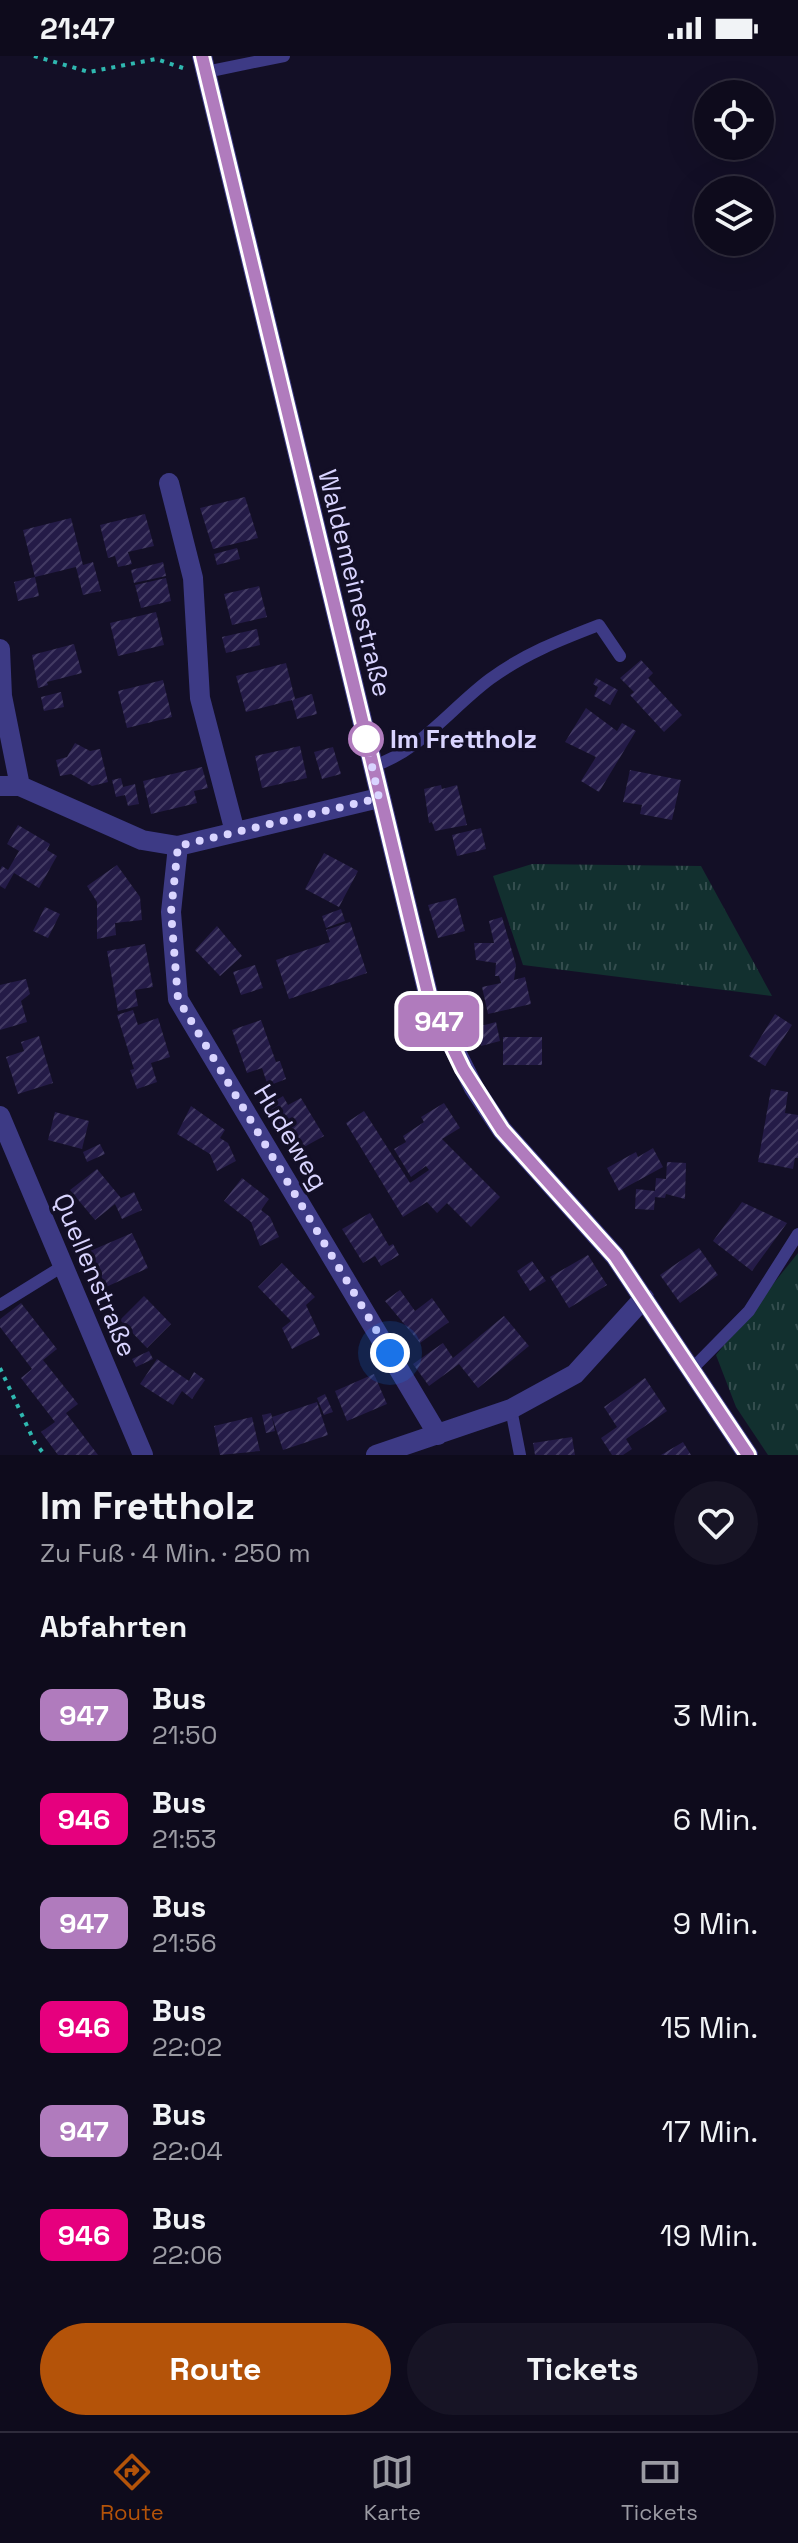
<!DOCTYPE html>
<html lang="de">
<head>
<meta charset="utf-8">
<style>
	:root { --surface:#0e0b1c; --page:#171425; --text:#f1f3f6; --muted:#9b9ba3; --line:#2e2b3b; --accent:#b45309 }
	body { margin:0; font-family:"Space Grotesk",sans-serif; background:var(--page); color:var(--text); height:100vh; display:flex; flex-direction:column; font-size:30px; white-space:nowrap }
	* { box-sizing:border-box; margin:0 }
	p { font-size:26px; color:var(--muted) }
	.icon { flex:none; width:44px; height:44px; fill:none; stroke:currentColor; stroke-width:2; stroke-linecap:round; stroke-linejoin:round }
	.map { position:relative; height:1399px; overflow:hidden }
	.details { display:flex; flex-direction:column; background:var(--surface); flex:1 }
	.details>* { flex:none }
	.badge { padding:0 16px; border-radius:12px; font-size:28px; line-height:52px }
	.fabs { position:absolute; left:694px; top:24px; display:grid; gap:16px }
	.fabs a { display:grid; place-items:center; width:80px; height:80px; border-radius:50%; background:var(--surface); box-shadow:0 8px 32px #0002,0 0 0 2px var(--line); font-size:40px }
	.you { position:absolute; width:40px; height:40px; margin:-20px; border:6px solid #fff; border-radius:50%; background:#1a73e8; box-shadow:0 0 0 12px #1a73e833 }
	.map>.badge { position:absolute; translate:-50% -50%; box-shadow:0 0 0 4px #fff }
	h2 { padding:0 40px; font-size:30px; line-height:72px }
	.round { display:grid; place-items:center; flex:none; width:84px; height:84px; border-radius:42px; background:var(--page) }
	.summary { display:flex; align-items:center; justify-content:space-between; height:136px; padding:0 40px }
	h1 { font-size:38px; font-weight:700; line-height:60px }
	.primary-button { display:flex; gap:16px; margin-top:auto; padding:16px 40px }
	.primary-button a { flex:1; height:92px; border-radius:48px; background:var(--accent); color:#fff; font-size:32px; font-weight:700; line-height:92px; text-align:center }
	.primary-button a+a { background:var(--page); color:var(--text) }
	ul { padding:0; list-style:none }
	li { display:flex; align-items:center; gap:24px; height:104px; padding:0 40px }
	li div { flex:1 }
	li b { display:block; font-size:30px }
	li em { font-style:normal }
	li .badge { min-width:88px; font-weight:700; text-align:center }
	.status { display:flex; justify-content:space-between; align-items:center; height:56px; padding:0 40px; background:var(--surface); direction:ltr }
	.status svg { height:22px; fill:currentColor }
	.menu { display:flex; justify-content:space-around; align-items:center; height:112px; border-top:2px solid var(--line); background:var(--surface); font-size:22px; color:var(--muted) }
	.menu a { display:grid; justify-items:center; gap:4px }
	.menu .selected { color:var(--accent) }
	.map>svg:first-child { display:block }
</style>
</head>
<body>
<div class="status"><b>21:47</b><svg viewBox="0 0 49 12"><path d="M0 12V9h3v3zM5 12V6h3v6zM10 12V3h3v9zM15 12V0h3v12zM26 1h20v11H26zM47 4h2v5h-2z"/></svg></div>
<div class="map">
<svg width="798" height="1399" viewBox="0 0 798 1399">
	<defs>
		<pattern id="grass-tufts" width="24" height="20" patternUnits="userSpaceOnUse" patternTransform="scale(2)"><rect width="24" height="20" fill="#12302f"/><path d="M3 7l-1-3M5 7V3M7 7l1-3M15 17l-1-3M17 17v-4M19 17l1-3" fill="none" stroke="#344d4e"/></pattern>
		<pattern id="building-hatch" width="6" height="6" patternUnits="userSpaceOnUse" patternTransform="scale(2)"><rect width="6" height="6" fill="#241b47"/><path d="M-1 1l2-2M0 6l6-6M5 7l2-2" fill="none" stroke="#433b63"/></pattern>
	</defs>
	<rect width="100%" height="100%" fill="#130f26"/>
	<path fill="url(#grass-tufts)" d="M532 808 701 810 772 940 523 909 493 820Z
		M798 1197V1399H768L736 1351 716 1299Z"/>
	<path fill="url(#building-hatch)" d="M245 441 258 482 213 493 200 452Z
		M145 458 154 490 128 496 132 508 118 511 115 500 108 502 100 469Z
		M71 462 83 509 93 506 101 535 83 539 76 511 35 521 23 474Z
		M237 492 240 503 217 509 214 498Z
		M163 506 166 520 134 527 131 514Z
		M35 521 39 540 18 545 14 526Z
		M166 522 171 545 141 552 135 529Z
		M259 530 267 561 232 569 224 538Z
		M156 556 164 589 118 600 110 567Z
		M257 573 260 589 226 597 222 581Z
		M74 588 82 617 47 626 48 629 38 632 32 599Z
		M641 604 653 617 648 622 682 659 664 676 630 639 634 636 620 622Z
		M286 607 295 643 312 638 317 658 297 663 292 644 246 656 236 620Z
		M596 622 618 634 610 649 594 640 598 631 593 628Z
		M163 624 172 661 127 672 118 635Z
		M61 636 64 651 44 655 41 641Z
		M586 652 617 675 622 667 636 675 599 736 581 725 596 701 565 686Z
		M75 687 90 695 100 693 108 726 92 730 71 718 60 720 56 704 67 701Z
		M300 690 307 722 262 732 255 700Z
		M333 691 341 718 322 723 314 696Z
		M202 711 208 732 194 735 197 747 151 758 143 725Z
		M630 714 681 724 672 764 640 758 642 749 623 746Z
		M121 722 123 731 135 728 139 748 128 750 125 739 116 741 112 724Z
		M441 729 442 733 457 729 467 769 435 775 432 766 429 767 424 733Z
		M18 769 50 788 47 794 57 800 39 832 14 817 5 833 0 830V814L2 810 8 814 19 795 7 788Z
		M481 772 486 793 457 800 452 779Z
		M324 797 358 815 339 851 305 833Z
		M117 809 140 841 142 864 115 867 116 879 97 883V846L87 830Z
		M456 842 465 875 438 882 428 849Z
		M45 851 60 858 48 882 33 875Z
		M341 853 345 865 326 872 322 860Z
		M502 861 516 909 514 924 525 921 531 948 488 958 482 931 501 927 499 920H495L496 907 476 904 474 887H494L489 865Z
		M350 866 367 917 289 943 276 904 330 886 326 874Z
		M217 870 242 900 220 920 195 894Z
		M145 888 153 931 135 934 138 950 118 955 107 895Z
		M255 909 263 932 241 939 233 916Z
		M26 923 30 938 21 945 27 966 0 974V929Z
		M133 954 138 969 158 962 170 1001 151 1007 157 1026 137 1033 130 1014 134 1013 117 959Z
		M775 958 792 969 765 1010 749 1000Z
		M261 964 276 1006 280 1005 286 1023 268 1030 262 1012 247 1017 232 974Z
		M496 966 500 985 481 990 477 971Z
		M39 980 53 1027 18 1038 6 1001 24 995 21 986Z
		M503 981H542V1009H503Z
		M771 1033 788 1036 785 1057 798 1059V1102H795L793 1113 758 1106Z
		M283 1040 288 1049 301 1042 324 1080 295 1096 269 1049Z
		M444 1047 460 1072 442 1083 500 1141 471 1171 447 1147 437 1157 427 1146 403 1161 346 1067 364 1055 410 1127 429 1114 426 1110 411 1121 394 1093 406 1086 403 1080 424 1066 421 1061Z
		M191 1050 225 1074 220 1082 228 1087 236 1105 217 1115 210 1098 177 1078Z
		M55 1056 89 1065 82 1093 48 1084Z
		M100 1088 105 1098 87 1106 83 1096Z
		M653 1092 663 1111 619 1135 607 1112 636 1096 638 1101Z
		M667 1106 686 1107 685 1143 666 1138 665 1142 655 1141 654 1154 635 1153 636 1133 655 1135 656 1122 666 1123Z
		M97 1113 121 1142 134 1136 142 1154 122 1163 115 1148 95 1164 70 1134Z
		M242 1122 269 1143 261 1154 270 1161 279 1181 260 1190 251 1166 224 1145Z
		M742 1146 787 1167 752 1215 713 1185Z
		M370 1157 389 1190 393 1188 399 1199 381 1210 375 1200 363 1207 342 1173Z
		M132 1177 148 1212 106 1231 90 1195Z
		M699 1192 718 1219 680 1247 660 1219Z
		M588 1199 607 1229 569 1252 550 1221Z
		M532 1205 546 1225 530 1235 517 1215Z
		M282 1207 315 1241 306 1249 320 1279 292 1293 282 1272 291 1265 258 1231Z
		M400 1234 415 1255 432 1242 449 1266 420 1287 385 1245Z
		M144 1240 171 1268 147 1292 120 1264Z
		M21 1247 57 1293 43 1304 78 1348 66 1357 98 1399H58L41 1376 55 1366 21 1322 32 1313 0 1271V1263Z
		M504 1260 529 1290 478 1332 459 1308 429 1330 413 1308 443 1287 453 1302Z
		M149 1295 153 1303 136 1311 132 1303Z
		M157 1303 189 1325 194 1316 205 1324 192 1343 182 1335 173 1349 140 1328Z
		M374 1318 387 1348 347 1365 335 1335Z
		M645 1322 667 1355 626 1383 632 1393 623 1399H612L601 1382 617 1371 604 1351Z
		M325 1338 333 1356 324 1359 317 1342Z
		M317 1346 328 1379 283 1394 272 1361Z
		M271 1357 275 1375 266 1377 262 1359Z
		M252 1361 260 1395 220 1399 214 1370Z
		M572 1381 575 1399H535L533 1387Z
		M683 1386 691 1399H661Z"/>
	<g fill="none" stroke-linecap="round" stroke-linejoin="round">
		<path stroke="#2fb8b0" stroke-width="4" stroke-dasharray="4 6" stroke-linecap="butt" d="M34 0 89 16 156 3 183 12
			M0 1312 35 1387 45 1399"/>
		<path stroke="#3d3a85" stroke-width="12" d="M206 16 284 0
			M373 710C419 696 451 652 490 623 524 598 560 584 599 569L620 600
			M0 1249 63 1210
			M691 1314 749 1255 798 1178
			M511 1353 520 1399"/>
		<path stroke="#3d3a85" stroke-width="20" d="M202 0 429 942 474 1032 502 1074 615 1200 748 1399
			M169 427 193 522 200 642 235 776
			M0 593 2 640 20 730
			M0 730H20L142 784 178 790 379 742
			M178 790 171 856 178 943 438 1379
			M0 1060 143 1399
			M376 1399 511 1353 575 1318 644 1242"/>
	</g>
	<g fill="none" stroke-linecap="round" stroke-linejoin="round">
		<g stroke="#fff" stroke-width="18">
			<path id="line" d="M202 0 429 942 463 1013 502 1074 615 1200 748 1399"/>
		</g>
		<use href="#line" stroke="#b07bbd" stroke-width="12"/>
		<path stroke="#d9d4ff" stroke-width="8" stroke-dasharray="0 14.4" d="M366 683 379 742 178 790 171 856 178 943 390 1297"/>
	</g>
	<circle fill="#fff" stroke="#b07bbd" stroke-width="4" cx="366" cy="683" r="16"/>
	<g text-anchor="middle" stroke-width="7" stroke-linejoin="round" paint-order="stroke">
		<g font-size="26" fill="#d9d4ff" stroke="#130f26">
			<text transform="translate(355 527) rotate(76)" y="9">Waldemeinestraße</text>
			<text transform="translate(291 1081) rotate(59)" y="9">Hudeweg</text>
			<text transform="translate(95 1219) rotate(67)" y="9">Quellenstraße</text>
		</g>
		<g font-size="26" font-weight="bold" fill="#d9d4ff" stroke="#130f26" text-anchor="start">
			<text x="390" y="692">Im Frettholz</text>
		</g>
	</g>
</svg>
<div class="fabs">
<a><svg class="icon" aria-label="locate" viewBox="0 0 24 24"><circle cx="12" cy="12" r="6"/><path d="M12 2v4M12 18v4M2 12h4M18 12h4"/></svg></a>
<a><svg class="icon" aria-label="layers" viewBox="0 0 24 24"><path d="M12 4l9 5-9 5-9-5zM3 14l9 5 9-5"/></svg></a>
</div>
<div class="you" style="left:390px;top:1297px"></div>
<b class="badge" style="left:439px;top:965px;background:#b07bbd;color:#fff">947</b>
</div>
<section class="details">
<div class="summary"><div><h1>Im Frettholz</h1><p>Zu Fuß · 4 Min. · 250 m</p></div><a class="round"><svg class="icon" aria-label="heart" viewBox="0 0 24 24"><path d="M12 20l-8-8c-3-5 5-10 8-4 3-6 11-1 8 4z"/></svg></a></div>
<h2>Abfahrten</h2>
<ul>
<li><span class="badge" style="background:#b07bbd;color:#fff">947</span><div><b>Bus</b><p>21:50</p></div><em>3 Min.</em></li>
<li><span class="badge" style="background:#e6007e;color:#fff">946</span><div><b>Bus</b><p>21:53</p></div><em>6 Min.</em></li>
<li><span class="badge" style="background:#b07bbd;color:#fff">947</span><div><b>Bus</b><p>21:56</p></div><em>9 Min.</em></li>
<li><span class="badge" style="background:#e6007e;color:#fff">946</span><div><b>Bus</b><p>22:02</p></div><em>15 Min.</em></li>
<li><span class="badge" style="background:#b07bbd;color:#fff">947</span><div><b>Bus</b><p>22:04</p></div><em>17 Min.</em></li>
<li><span class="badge" style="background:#e6007e;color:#fff">946</span><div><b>Bus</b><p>22:06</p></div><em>19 Min.</em></li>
</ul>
<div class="primary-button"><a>Route</a><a>Tickets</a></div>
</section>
<nav class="menu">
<a class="selected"><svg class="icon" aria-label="directions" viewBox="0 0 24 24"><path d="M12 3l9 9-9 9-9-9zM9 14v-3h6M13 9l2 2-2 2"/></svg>Route</a>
<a><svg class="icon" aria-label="map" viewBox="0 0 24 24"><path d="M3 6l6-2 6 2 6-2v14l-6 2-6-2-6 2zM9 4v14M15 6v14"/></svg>Karte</a>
<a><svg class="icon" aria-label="tickets" viewBox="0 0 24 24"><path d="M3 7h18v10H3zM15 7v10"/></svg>Tickets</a>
</nav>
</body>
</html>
